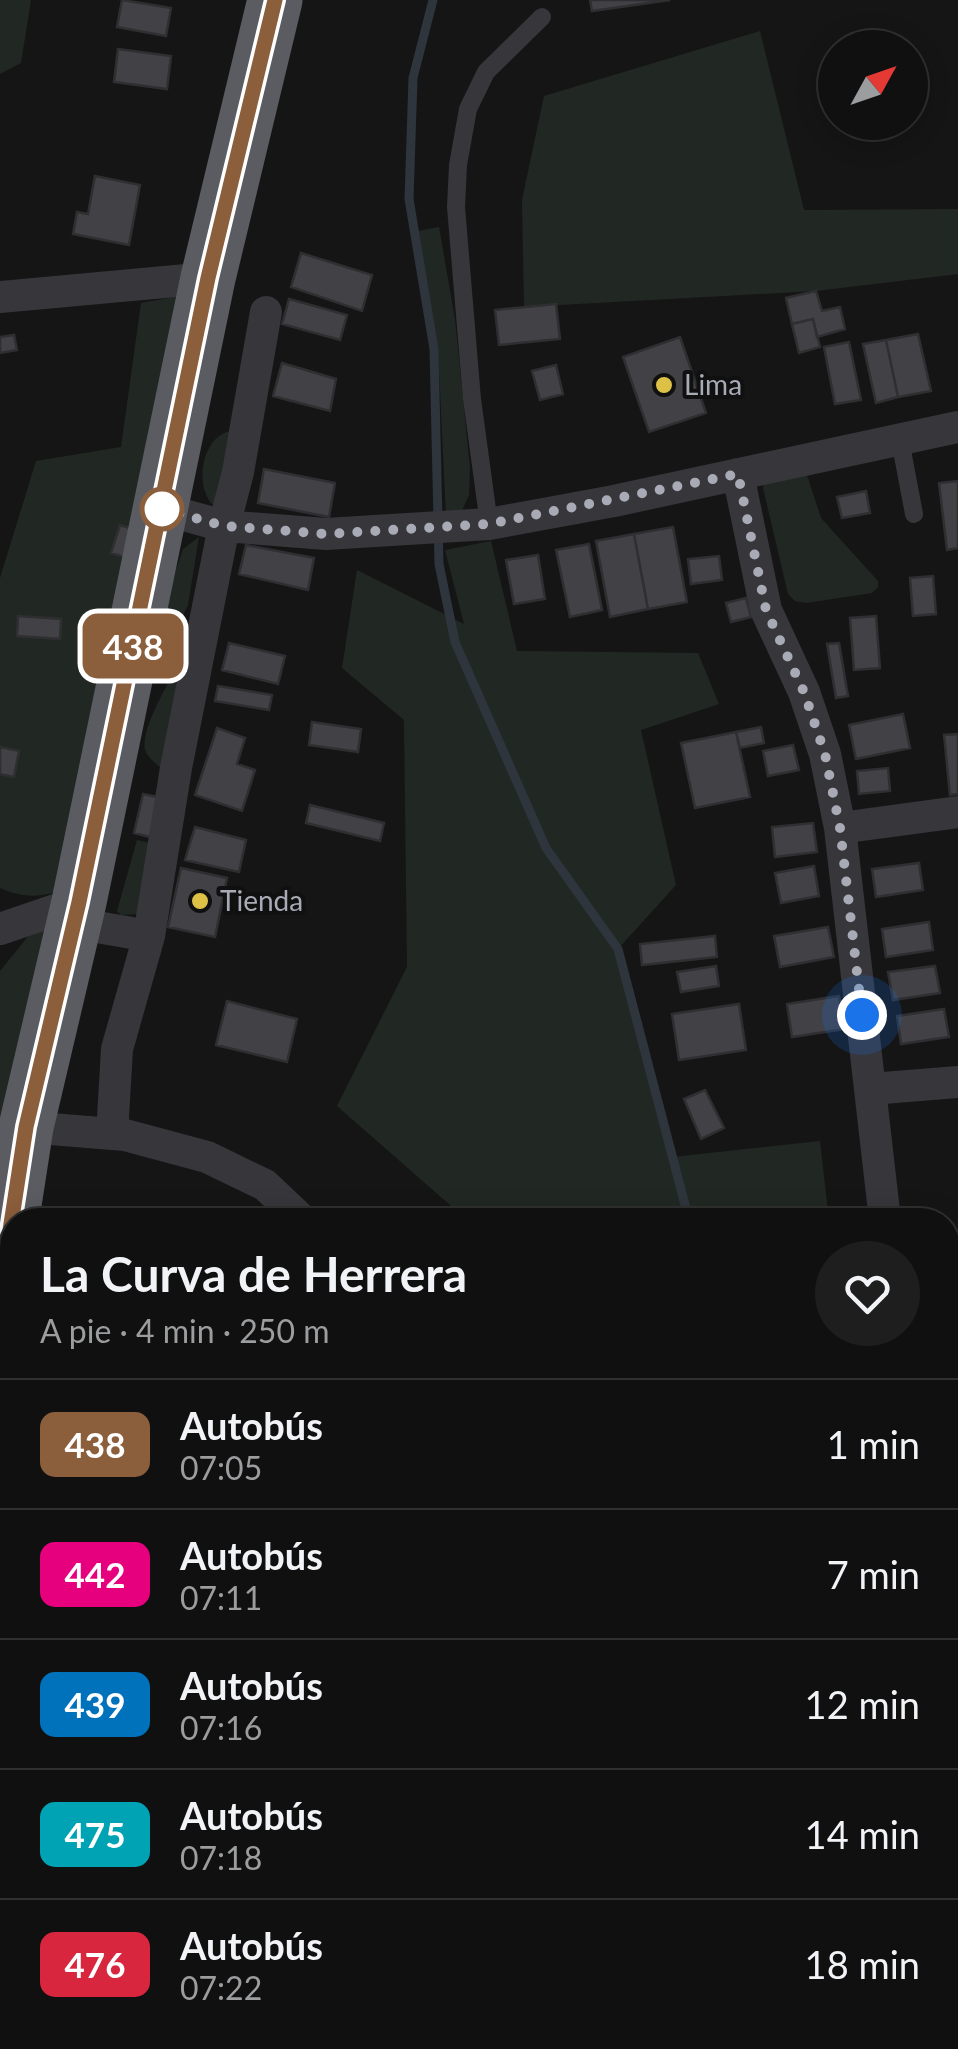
<!DOCTYPE html>
<html lang="es">
<head>
<meta charset="utf-8">
<style>
	:root { --surface:#101010; --page:#1e1e1e; --text:#f1f3f6; --muted:#9c9d9f; --line:#303030 }
	body { margin:0; font-family:Lato,sans-serif; background:var(--page); color:var(--text); height:100vh; display:flex; flex-direction:column; font-size:38px; white-space:nowrap }
	* { box-sizing:border-box; margin:0 }
	p { font-size:32px; color:var(--muted) }
	.icon { flex:none; width:55px; height:55px; fill:none; stroke:currentColor; stroke-width:2; stroke-linecap:round; stroke-linejoin:round }
	.map { position:relative; flex:1; overflow:hidden }
	.drawer { position:absolute; left:0px; top:1208px; width:960px; height:842px; display:flex; flex-direction:column; background:var(--surface); border-radius:40px 40px 0 0; box-shadow:0 5px 25px #0003,0 0 0 2px var(--line) }
	.drawer>* { flex:none }
	.badge { padding:0 20px; border-radius:15px; font-size:35px; line-height:65px }
	.needle { width:65px; rotate:50deg }
	.buttons { position:absolute; left:818px; top:30px; display:grid; gap:20px }
	.buttons a { display:grid; place-items:center; width:110px; height:110px; border-radius:50%; background:var(--surface); box-shadow:0 5px 25px #0003,0 0 0 2px var(--line); font-size:50px }
	.you { position:absolute; width:50px; height:50px; margin:-25px; border:8px solid #fff; border-radius:50%; background:#1a73e8; box-shadow:0 0 0 15px #1a73e833 }
	.map>.badge { position:absolute; translate:-50% -50%; box-shadow:0 0 0 5px #fff }
	.round { display:grid; place-items:center; flex:none; width:105px; height:105px; border-radius:52px; background:var(--page) }
	.summary { display:flex; align-items:center; justify-content:space-between; height:170px; padding:0 40px }
	h1 { font-size:48px; font-weight:700; line-height:75px }
	ul { padding:0; list-style:none }
	li { display:flex; align-items:center; gap:30px; height:130px; padding:0 40px; border-top:2px solid var(--line) }
	li div { flex:1 }
	li b { display:block; font-size:38px }
	li em { font-style:normal }
	li .badge { min-width:110px; font-weight:700; text-align:center }
	.map>svg:first-child { display:block }
</style>
</head>
<body>
<div class="map">
<svg width="958" height="2049" viewBox="0 0 958 2049">
	<rect width="100%" height="100%" fill="#151516"/>
	<path fill="#212823" d="M0 0H31L21 63 0 74Z
		M760 31 804 210 958 209V274L816 291 524 307 522 200 544 96Z
		M439 227 455 319 470 468 469 495 460 515 446 516 438 349 418 231Z
		M174 297 184 300 67 889C42 897 25 899 0 888V578L36 461 121 447 141 303Z
		M231 431 215 507C193 489 201 436 231 431Z
		M807 475 821 518 878 581V587L872 593 806 603 795 601 788 594 763 488 764 484Z
		M199 537 188 605 153 675 171 585 183 549Z
		M491 541 517 651 698 653 719 704 641 730 676 885 618 949 673 1157 820 1141 829 1220H467L337 1106 407 967 404 720 342 668 357 570 464 624 445 550Z
		M181 660 161 768C155 763 148 758 145 750 140 729 171 678 181 660Z
		M137 840 159 845 139 914 121 915 117 911Z
		M51 925 0 1198V971L34 929Z
		M958 1355V1499L948 1500V1357Z
		M0 1832 12 1837V2038H820L830 2049H0Z"/>
	<g fill="none" stroke-linecap="round" stroke-linejoin="round">
		<path stroke="#2f353d" stroke-width="9" d="M433 0 413 78 409 199 434 349 439 564 455 642 546 848 618 949 689 1220
			M0 1886 12 1882"/>
	</g>
	<path fill="#424246" stroke="#2f2f32" stroke-width="2.5" d="M122 0 171 8 166 36 117 27Z
		M590 0H670L592 11Z
		M118 49 171 56 167 89 114 82Z
		M95 176 140 185 129 245 73 234 77 212 88 214Z
		M301 253 372 275 362 311 291 287Z
		M816 291 822 311 840 307 845 329 817 337 813 319 792 324 786 298Z
		M289 299 347 315 340 340 282 324Z
		M556 304 560 339 499 345 495 310Z
		M813 319 820 347 799 353 792 324Z
		M918 334 931 391 898 397 886 340Z
		M14 335 17 350 0 353V337Z
		M680 337 706 413 649 432 623 357Z
		M886 340 898 397 876 403 863 344Z
		M849 342 861 400 835 404 824 347Z
		M282 363 336 379 330 411 273 396Z
		M556 365 563 394 540 400 532 371Z
		M264 469 335 483 329 517 258 503Z
		M958 481V548L947 550 939 483Z
		M866 491 870 513 842 518 837 497Z
		M120 525 136 530 127 558 111 553Z
		M673 527 687 602 648 609 634 534Z
		M634 534 648 609 610 617 596 541Z
		M589 544 602 610 570 617 556 550Z
		M246 545 314 558 308 590 239 574Z
		M538 555 545 599 514 604 506 560Z
		M719 556 722 580 691 584 688 559Z
		M933 576 936 614 913 616 910 578Z
		M746 598 751 617 731 622 726 603Z
		M18 616 61 619 60 639 17 636Z
		M876 616 880 668 854 670 850 618Z
		M229 643 285 656 278 684 222 670Z
		M839 643 848 696 836 698 827 644Z
		M218 686 272 695 269 710 215 701Z
		M903 714 910 748 856 759 849 725Z
		M312 722 361 729 358 752 309 745Z
		M761 727 764 743 740 748 736 732Z
		M217 728 245 738 237 764 255 770 242 811 195 795Z
		M736 732 750 797 695 808 681 743Z
		M958 734V794L950 795 944 735Z
		M793 745 799 770 768 776 763 751Z
		M0 747 19 751 14 777 0 774Z
		M888 768 890 791 859 794 857 771Z
		M143 794 167 799 158 839 134 833Z
		M310 805 384 823 380 841 306 823Z
		M813 823 817 852 775 857 772 827Z
		M195 827 246 840 239 872 185 860Z
		M919 863 923 890 876 897 872 869Z
		M814 866 819 896 781 903 775 873Z
		M181 868 227 878 215 937 168 927Z
		M929 922 933 950 886 957 882 929Z
		M828 927 834 957 780 967 774 936Z
		M715 936 717 957 642 965 640 944Z
		M716 966 719 986 681 992 677 972Z
		M935 966 940 993 893 1000 888 972Z
		M839 996 845 1029 792 1037 787 1004Z
		M227 1001 297 1019 287 1062 216 1045Z
		M739 1004 746 1050 679 1060 672 1014Z
		M944 1009 949 1037 901 1044 897 1016Z
		M705 1090 724 1128 701 1139 684 1099Z
		M958 1265V1298L948 1300V1267Z
		M954 1945 958 1949V1980L948 1989V1951Z
		M958 1991V2027L948 2013V1999Z"/>
	<g fill="none" stroke-linecap="round" stroke-linejoin="round">
		<path stroke="#36363b" stroke-width="18" d="M900 440 914 514
			M489 524 472 399 456 207 458 165 468 109 486 72 542 17"/>
		<path stroke="#36363b" stroke-width="32" d="M0 297 208 278
			M738 474 766 610 804 692 825 754 840 828 885 1220
			M162 509 224 526 326 534 489 524 614 501 958 427
			M840 828 958 812
			M74 923 149 936
			M0 929 79 902
			M871 1089 958 1082
			M26 1127 125 1135 207 1157 265 1185 302 1220
			M112 1134 117 1049 149 936 176 768 224 526 238 472 266 312
			M948 1567 958 1566
			M948 1869 958 1881"/>
		<path stroke="#5a5c62" stroke-width="55" d="M0 1295 26 1127 79 902 208 278 275 0"/>
	</g>
	<g fill="none" stroke-linecap="round" stroke-linejoin="round">
		<g stroke="#fff" stroke-width="22">
			<path id="line" d="M0 1295 26 1127 79 902 208 278 275 0"/>
		</g>
		<use href="#line" stroke="#8b5e3c" stroke-width="15"/>
		<path stroke="#a8aab5" stroke-width="10" stroke-dasharray="0 18" d="M162 509 224 526 326 534 489 524 738 474 766 610 804 692 825 754 840 828 862 1015"/>
	</g>
	<g fill="#ddc146" stroke="#101011" stroke-width="4">
		<circle cx="664" cy="385" r="10"/>
		<circle cx="200" cy="901" r="10"/>
	</g>
	<circle fill="#fff" stroke="#8b5e3c" stroke-width="5" cx="162" cy="509" r="20"/>
	<g text-anchor="middle" stroke-width="8" stroke-linejoin="round" paint-order="stroke">
		<g font-size="28" fill="#a8aab5" stroke="#101011" text-anchor="start">
			<text x="684" y="395">Lima</text>
			<text x="220" y="911">Tienda</text>
		</g>
	</g>
</svg>
<div class="buttons">
<a><svg class="needle" viewBox="-14 -14 28 28"><path d="M0-13l5 13h-10z" fill="#e53935"/><path d="M0 13l5-13h-10z" fill="#9c9d9f"/></svg></a>
</div>
<div class="you" style="left:862px;top:1015px"></div>
<b class="badge" style="left:133px;top:646px;background:#8b5e3c;color:#fff">438</b>
<section class="drawer">
<div class="summary"><div><h1>La Curva de Herrera</h1><p>A pie · 4 min · 250 m</p></div><a class="round"><svg class="icon" aria-label="heart" viewBox="0 0 24 24"><path d="M12 20l-8-8c-3-5 5-10 8-4 3-6 11-1 8 4z"/></svg></a></div>
<ul>
<li><span class="badge" style="background:#8b5e3c;color:#fff">438</span><div><b>Autobús</b><p>07:05</p></div><em>1 min</em></li>
<li><span class="badge" style="background:#e6007e;color:#fff">442</span><div><b>Autobús</b><p>07:11</p></div><em>7 min</em></li>
<li><span class="badge" style="background:#0072bc;color:#fff">439</span><div><b>Autobús</b><p>07:16</p></div><em>12 min</em></li>
<li><span class="badge" style="background:#00a3b4;color:#fff">475</span><div><b>Autobús</b><p>07:18</p></div><em>14 min</em></li>
<li><span class="badge" style="background:#d7263d;color:#fff">476</span><div><b>Autobús</b><p>07:22</p></div><em>18 min</em></li>
</ul>
</section>
</div>
</body>
</html>
